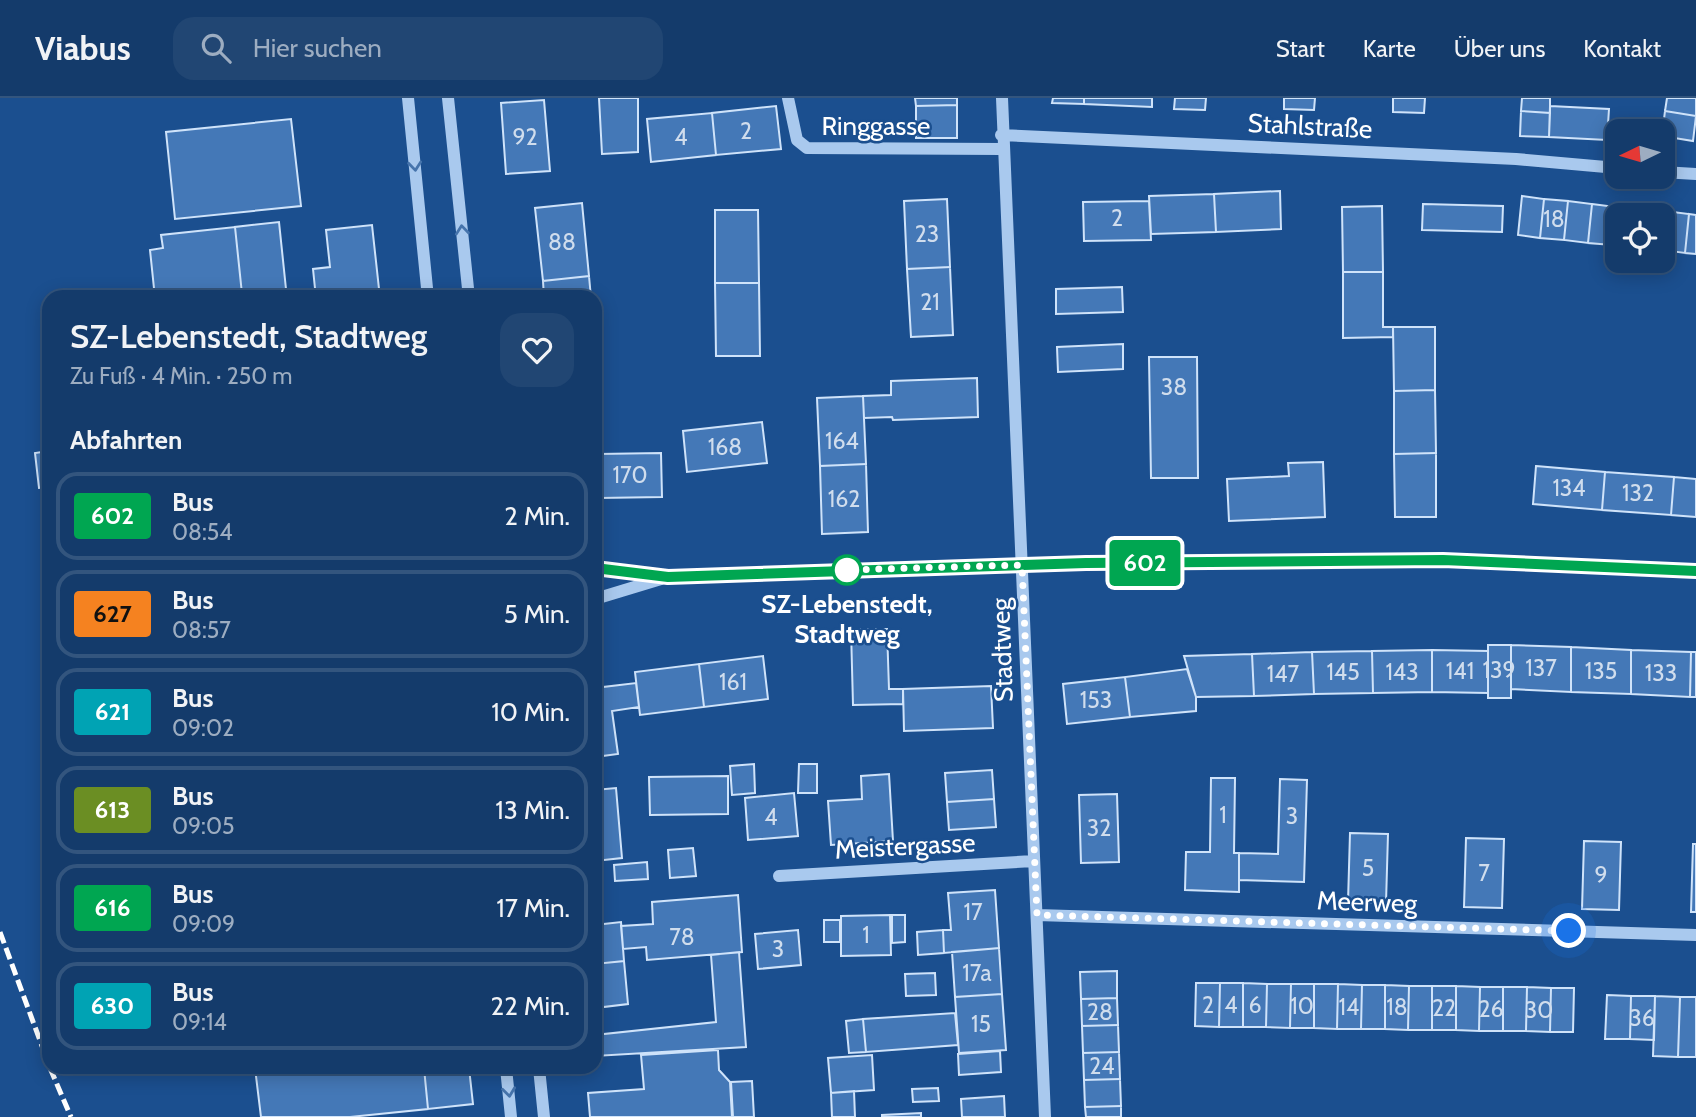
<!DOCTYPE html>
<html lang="de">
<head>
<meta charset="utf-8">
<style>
	:root { --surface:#143b6b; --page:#214673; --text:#f1f3f6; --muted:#9dadc1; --line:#33557e }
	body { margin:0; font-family:Cabin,sans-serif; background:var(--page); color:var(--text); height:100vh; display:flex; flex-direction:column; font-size:26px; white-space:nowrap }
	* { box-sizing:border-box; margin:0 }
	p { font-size:23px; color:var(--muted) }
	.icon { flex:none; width:38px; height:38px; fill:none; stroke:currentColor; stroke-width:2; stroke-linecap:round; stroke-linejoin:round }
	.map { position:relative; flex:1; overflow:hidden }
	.sheet { position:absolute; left:42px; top:192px; width:560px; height:784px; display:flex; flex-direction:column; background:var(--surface); border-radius:21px; box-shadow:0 4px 18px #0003,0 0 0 2px var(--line) }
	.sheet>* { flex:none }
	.badge { padding:0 14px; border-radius:5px; font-size:24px; line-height:46px }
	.needle { width:46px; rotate:265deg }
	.fabs { position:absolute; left:1605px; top:21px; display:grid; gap:14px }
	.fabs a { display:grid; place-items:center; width:70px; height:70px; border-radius:14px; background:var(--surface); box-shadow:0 4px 18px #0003,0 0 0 2px var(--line); font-size:35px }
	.you { position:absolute; width:35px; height:35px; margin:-18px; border:5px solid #fff; border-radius:50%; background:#1a73e8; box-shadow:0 0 0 10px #1a73e833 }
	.map>.badge { position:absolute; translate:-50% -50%; box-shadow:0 0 0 4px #fff }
	h2 { padding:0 28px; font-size:26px; line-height:63px }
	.round { display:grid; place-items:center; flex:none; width:74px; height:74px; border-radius:21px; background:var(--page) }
	.head { display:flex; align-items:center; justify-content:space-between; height:119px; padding:0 28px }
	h1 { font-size:33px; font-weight:600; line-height:52px }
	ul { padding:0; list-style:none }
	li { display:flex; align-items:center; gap:21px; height:88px; margin:0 14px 10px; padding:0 14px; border:4px solid var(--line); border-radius:21px }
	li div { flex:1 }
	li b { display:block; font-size:26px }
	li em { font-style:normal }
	li .badge { min-width:77px; font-weight:700; text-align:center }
	header { display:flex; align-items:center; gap:42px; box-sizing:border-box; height:98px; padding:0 35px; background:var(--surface); border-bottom:2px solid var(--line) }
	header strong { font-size:33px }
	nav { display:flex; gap:38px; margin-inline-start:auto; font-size:24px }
	.search { width:490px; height:63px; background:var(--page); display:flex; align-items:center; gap:18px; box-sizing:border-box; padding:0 24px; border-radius:21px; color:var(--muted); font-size:26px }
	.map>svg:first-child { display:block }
</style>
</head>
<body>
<header>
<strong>Viabus</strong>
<div class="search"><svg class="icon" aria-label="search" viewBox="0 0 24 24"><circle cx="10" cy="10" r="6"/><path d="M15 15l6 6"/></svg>Hier suchen</div>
<nav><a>Start</a><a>Karte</a><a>Über uns</a><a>Kontakt</a></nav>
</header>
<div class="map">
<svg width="1696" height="1019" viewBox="0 0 1696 1019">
	<rect width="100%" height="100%" fill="#1b4f8f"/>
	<path fill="#4478b7" stroke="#cfe3fa" stroke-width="2" d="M599 0H638V54L602 56Z
		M915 0H957V7L916 8Z
		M1053 0H1084V6L1052 5Z
		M1084 0H1152V9L1084 6Z
		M1175 0H1206L1205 12 1174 11Z
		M1284 0H1315L1314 12 1284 11Z
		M1393 0H1425L1424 15 1393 14Z
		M1522 0H1550V15L1521 13Z
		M1667 0H1696V18L1665 13Z
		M544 2 550 73 506 76 501 5Z
		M957 7V40H916V8Z
		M776 8 781 51 716 57 712 15Z
		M1550 8 1609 11 1607 42 1549 39Z
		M1521 13 1550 15 1549 39 1520 38Z
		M1665 13 1696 18 1693 43 1662 38Z
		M712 15 716 57 651 64 647 21Z
		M291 21 301 108 175 121 166 34Z
		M1280 93 1281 131 1216 134 1214 96Z
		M1214 96 1216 134 1151 136 1149 98Z
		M1522 98 1544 101 1540 140 1518 137Z
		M947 101 950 169 907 171 904 103Z
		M1544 101 1568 103 1564 142 1540 140Z
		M1149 103 1151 142 1084 143 1083 104Z
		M1568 103 1592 106 1588 145 1564 142Z
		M582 105 589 178 543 183 535 110Z
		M1423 106 1503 108 1502 134 1422 132Z
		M1592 106 1616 109 1612 147 1588 145Z
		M1382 108 1383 174H1343L1342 109Z
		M1616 109 1640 111V117H1617V148L1612 147Z
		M1640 111 1665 113 1662 137V117H1640Z
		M715 112H758L759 185H715Z
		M1665 113 1689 116 1685 155 1662 152Z
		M1689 116 1696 117V156L1685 155Z
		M279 124 286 191 242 196 235 129Z
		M372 127 380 200H316L313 171 330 169 326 132Z
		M235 129 242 196 225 200H155L150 152 163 150 161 137Z
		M950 169 953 237 911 239 907 171Z
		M1343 174H1383V229H1393V239L1343 240Z
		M589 178 591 200H544L543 183Z
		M715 185H759L760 258H716Z
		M1122 189 1123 214 1056 216V191Z
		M1393 229H1435V292L1394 293Z
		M1123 246V271L1058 274 1057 249Z
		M1149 259H1197L1198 380H1151Z
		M977 280 978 319 893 322 892 319 864 320 863 298 891 297V283Z
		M1435 292 1436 355 1394 356V293Z
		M863 298 866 366 820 368 817 300Z
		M762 324 767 365 687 374 683 333Z
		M49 353V389L39 390 35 355Z
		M661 355 662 399 599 400 598 356Z
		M1436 355V419H1395L1394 356Z
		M595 356H598L599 400H595Z
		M1323 364 1325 419 1229 423 1227 381 1289 378 1288 365Z
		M866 366 868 434 822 436 820 368Z
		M1536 368 1605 374 1602 412 1533 406Z
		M1605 374 1674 379 1671 417 1602 412Z
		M1674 379 1696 381V419L1671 417Z
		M887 531 889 591H903V606L853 607 851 532Z
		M1488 547H1511V600H1488Z
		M1511 547 1571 549V594L1511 591Z
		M1571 549 1631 552V596L1571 594Z
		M1432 552 1488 553V595L1432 594Z
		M1432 552V594L1373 595 1372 553Z
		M1631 552 1691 554 1690 599 1631 596Z
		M1372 553 1373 595 1314 596 1312 554Z
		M1312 554 1314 596 1254 598 1252 556Z
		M1691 554H1696V599H1690Z
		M1252 556 1254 598 1196 599 1184 558Z
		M763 558 768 601 704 609 699 566Z
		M699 566 704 609 640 617 635 574Z
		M1187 571 1196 599V613L1130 619 1125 579Z
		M1125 579 1130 619 1067 626 1063 586Z
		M636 585 639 609 612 613 618 656 595 659V590Z
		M991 588 993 630 904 633 903 591Z
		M754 666 755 695 732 697 730 668Z
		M799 666H817V695H798Z
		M992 672 994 701 947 704 945 675Z
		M889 676 893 743 831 747 828 703 862 701 861 678Z
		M728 678V716L650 717 649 679Z
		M1211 680H1235L1234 755H1239V794L1185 792 1186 754H1210Z
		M1280 681 1307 682 1304 784 1239 782V755L1278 756Z
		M616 690 622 760 595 763V692Z
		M794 695 798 738 748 742 745 700Z
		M1117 696 1119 764 1081 765 1079 697Z
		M994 701 996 729 949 732 947 704Z
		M1350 735 1388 736 1386 805 1348 804Z
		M1466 740 1504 741 1502 810 1464 809Z
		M1584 743 1621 744 1619 812 1582 811Z
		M1693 746H1696V814H1691Z
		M693 750 696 778 670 780 668 752Z
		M647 764 648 781 615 783 614 767Z
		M995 792 999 850 944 855 943 832H951L948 795Z
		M738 797 742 854 647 862 646 849 623 851 621 828 653 826 652 804Z
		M890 817 891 857 841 858V818Z
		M892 817H905V844L892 845Z
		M824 822H840V844H824Z
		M621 824 624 863 595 866V827Z
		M798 832 801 867 758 871 755 836Z
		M943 832 944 855 918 857 917 834Z
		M999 850 1002 896 955 899 952 854Z
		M739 854 746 949 595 958V937L716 924 711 857Z
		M624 863 628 906 595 910V866Z
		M1117 873V900L1081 901 1080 874Z
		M935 875 936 897 906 898 905 876Z
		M1196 885H1220L1219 929 1195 928Z
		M1220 885H1243V929H1219Z
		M1243 885 1267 886 1266 929H1243Z
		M1267 886H1291L1290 930 1266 929Z
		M1291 886H1314V930H1290Z
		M1314 886H1338L1337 931 1314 930Z
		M1338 886 1362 887 1361 931H1337Z
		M1362 887H1385V931H1361Z
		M1385 887 1409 888 1408 932 1385 931Z
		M1409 888H1432V932H1408Z
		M1432 888H1456V932H1432Z
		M1456 888 1480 889 1479 933 1456 932Z
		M1480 889H1503V933H1479Z
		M1503 889H1527L1526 933H1503Z
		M1527 889 1551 890 1550 934 1526 933Z
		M1551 890H1574L1573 934H1550Z
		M1002 896 1006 952 959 955 955 899Z
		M1607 897 1631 898 1630 941H1605Z
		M1631 898H1655L1654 942 1630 941Z
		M1655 898 1680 899 1678 959 1653 958Z
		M1680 899H1696V959H1678Z
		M1117 900 1118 927 1082 928 1081 901Z
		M955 915 958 947 866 954 863 921Z
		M863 921 866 954 849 955 846 923Z
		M1118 927 1119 954 1083 955 1082 928Z
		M718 952 719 972 730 984 732 1019H590L588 995 644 991 641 957Z
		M1000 953 1001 974 959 977 958 956Z
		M1119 954 1120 981 1084 982 1083 955Z
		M872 957 874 992 831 995 828 960Z
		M255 970H424L428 1011 350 1019H261Z
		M424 970H469L473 1006 428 1011Z
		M1120 981 1121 1008 1085 1009 1084 982Z
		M752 983 754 1019H733L731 984Z
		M938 990 939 1003 913 1004 912 991Z
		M854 993 855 1019H832L831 995Z
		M1004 998 1005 1019H962L961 1001Z
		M1121 1008V1019H1086L1085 1009Z
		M921 1015V1019H882V1017Z"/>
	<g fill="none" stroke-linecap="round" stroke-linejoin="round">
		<path stroke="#a9c9ee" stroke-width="12" d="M408 0 428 200
			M448 0 469 200
			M788 0 797 42 807 50 1002 51
			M1002 0 1045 1019
			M1001 37 1516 61 1617 70
			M1662 74 1696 76
			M595 470 668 479 1086 465 1443 462 1696 473
			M595 501 661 481
			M779 778 1033 763
			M1037 817 1696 837
			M506 970 511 1019
			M539 970 544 1019"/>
		<path stroke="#fff" stroke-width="5" stroke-dasharray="12 5" stroke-linecap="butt" d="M0 834 49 967
			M50 970 71 1019"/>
	</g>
	<defs><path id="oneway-chevron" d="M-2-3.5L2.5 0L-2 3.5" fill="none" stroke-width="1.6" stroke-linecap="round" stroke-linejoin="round" transform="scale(1.75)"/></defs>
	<g stroke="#4674ac">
		<use href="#oneway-chevron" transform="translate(415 68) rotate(84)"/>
		<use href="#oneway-chevron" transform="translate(462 132) rotate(-96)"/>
		<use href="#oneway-chevron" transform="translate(509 994) rotate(83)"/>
	</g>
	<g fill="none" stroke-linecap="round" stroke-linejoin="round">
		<g stroke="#fff" stroke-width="16">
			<path id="line" d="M595 470 668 479 1086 465 1443 462 1696 473"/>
		</g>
		<use href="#line" stroke="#00a651" stroke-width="10"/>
		<path stroke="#fff" stroke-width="7" stroke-dasharray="0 12.6" d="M847 472H844L1022 467 1037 817 1569 833"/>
	</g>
	<circle fill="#fff" stroke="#00a651" stroke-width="3.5" cx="847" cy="472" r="14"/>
	<g text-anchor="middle" stroke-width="5" stroke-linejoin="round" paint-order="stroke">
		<g font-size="23" fill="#d0dded">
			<text x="746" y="41">2</text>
			<text x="525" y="47">92</text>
			<text x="681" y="47">4</text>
			<text x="1117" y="128">2</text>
			<text x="1554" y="129">18</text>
			<text x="927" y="144">23</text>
			<text x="562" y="152">88</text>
			<text x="930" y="212">21</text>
			<text x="1174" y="297">38</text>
			<text x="842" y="351">164</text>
			<text x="725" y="357">168</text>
			<text x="630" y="385">170</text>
			<text x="1569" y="398">134</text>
			<text x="1638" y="403">132</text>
			<text x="844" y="409">162</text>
			<text x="1541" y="578">137</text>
			<text x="1499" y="580">139</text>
			<text x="1460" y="581">141</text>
			<text x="1601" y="581">135</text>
			<text x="1343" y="582">145</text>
			<text x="1402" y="582">143</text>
			<text x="1661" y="583">133</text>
			<text x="1283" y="584">147</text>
			<text x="733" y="592">161</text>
			<text x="1096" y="610">153</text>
			<text x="1223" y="725">1</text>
			<text x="1292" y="726">3</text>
			<text x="771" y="727">4</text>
			<text x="1099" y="738">32</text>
			<text x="1368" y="778">5</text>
			<text x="1484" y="783">7</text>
			<text x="1601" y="785">9</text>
			<text x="973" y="822">17</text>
			<text x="866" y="845">1</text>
			<text x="682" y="847">78</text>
			<text x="778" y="859">3</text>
			<text x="977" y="883">17a</text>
			<text x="1208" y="915">2</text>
			<text x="1231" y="915">4</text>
			<text x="1255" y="915">6</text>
			<text x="1302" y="916">10</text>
			<text x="1349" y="917">14</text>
			<text x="1397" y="917">18</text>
			<text x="1444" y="918">22</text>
			<text x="1491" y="919">26</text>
			<text x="1539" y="920">30</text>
			<text x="1100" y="922">28</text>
			<text x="1642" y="928">36</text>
			<text x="981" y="934">15</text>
			<text x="1102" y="976">24</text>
		</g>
		<g font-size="26" fill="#fff" stroke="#1b4f8f">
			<text x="876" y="37">Ringgasse</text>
			<text transform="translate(1310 28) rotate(3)" y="9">Stahlstraße</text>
			<text transform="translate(1002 552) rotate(-92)" y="9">Stadtweg</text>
			<text transform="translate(905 748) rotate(-3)" y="9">Meistergasse</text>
			<text transform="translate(1367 804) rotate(2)" y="9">Meerweg</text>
		</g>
		<g font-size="26" font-weight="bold" fill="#fff" stroke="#1b4f8f">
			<text x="847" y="515">SZ-Lebenstedt,<tspan x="847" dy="30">Stadtweg</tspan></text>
		</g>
	</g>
</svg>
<div class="fabs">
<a><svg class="needle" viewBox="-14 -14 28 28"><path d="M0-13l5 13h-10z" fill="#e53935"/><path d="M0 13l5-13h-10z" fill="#9dadc1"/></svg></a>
<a><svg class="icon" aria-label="locate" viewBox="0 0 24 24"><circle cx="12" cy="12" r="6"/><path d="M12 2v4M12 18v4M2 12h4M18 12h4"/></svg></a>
</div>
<div class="you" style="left:1569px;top:833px"></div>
<b class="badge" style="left:1145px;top:465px;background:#00a651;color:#fff">602</b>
<section class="sheet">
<div class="head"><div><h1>SZ-Lebenstedt, Stadtweg</h1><p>Zu Fuß · 4 Min. · 250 m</p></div><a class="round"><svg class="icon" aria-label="heart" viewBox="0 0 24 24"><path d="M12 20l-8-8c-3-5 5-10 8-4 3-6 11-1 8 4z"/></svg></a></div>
<h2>Abfahrten</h2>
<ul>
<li><span class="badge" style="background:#00a651;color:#fff">602</span><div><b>Bus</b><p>08:54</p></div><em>2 Min.</em></li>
<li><span class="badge" style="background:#f58220;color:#111">627</span><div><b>Bus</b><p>08:57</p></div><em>5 Min.</em></li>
<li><span class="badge" style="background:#00a3b4;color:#fff">621</span><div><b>Bus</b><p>09:02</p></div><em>10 Min.</em></li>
<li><span class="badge" style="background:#6b8e23;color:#fff">613</span><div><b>Bus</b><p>09:05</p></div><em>13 Min.</em></li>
<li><span class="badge" style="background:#00a651;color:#fff">616</span><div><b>Bus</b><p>09:09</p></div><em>17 Min.</em></li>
<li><span class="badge" style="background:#00a3b4;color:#fff">630</span><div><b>Bus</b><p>09:14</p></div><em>22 Min.</em></li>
</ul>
</section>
</div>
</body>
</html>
